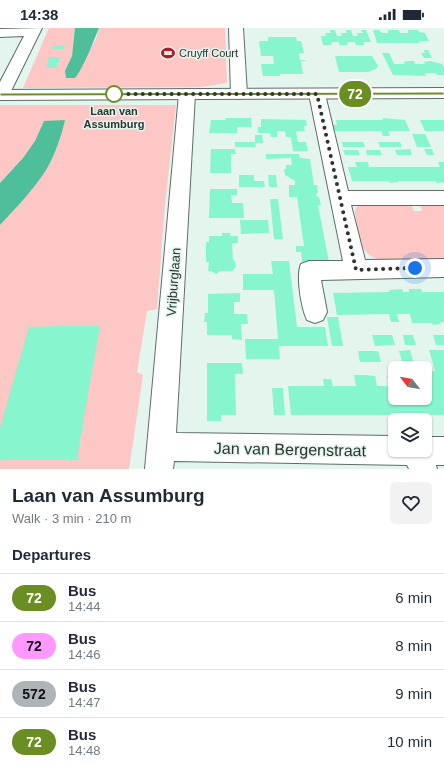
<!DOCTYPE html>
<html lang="en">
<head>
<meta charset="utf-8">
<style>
	:root { --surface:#fff; --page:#f2f2f3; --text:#1f2937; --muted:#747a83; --line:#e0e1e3 }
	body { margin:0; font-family:Helvetica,sans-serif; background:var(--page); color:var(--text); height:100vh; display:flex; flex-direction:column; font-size:15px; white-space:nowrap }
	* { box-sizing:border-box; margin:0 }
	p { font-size:13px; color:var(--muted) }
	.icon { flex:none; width:22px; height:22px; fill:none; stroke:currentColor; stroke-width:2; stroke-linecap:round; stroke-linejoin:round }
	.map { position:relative; height:441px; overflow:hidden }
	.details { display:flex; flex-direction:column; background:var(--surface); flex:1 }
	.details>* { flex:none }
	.badge { padding:0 8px; border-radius:13px; font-size:14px; line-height:26px }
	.needle { width:26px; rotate:301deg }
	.tools { position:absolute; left:388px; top:333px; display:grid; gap:8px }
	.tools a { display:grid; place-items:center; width:44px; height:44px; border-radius:6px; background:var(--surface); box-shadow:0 1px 3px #0004; font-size:20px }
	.you { position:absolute; width:20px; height:20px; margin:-10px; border:3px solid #fff; border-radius:50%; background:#1a73e8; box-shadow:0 0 0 6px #1a73e833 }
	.map>.badge { position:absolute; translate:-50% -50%; box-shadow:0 0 0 2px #fff }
	h2 { padding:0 12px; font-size:15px; line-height:36px }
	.round { display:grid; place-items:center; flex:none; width:42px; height:42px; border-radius:6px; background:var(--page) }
	.head { display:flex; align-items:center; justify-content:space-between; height:68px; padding:0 12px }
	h1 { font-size:19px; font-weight:700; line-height:30px }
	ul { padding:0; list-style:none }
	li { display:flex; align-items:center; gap:12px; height:48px; padding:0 12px; border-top:1px solid var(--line) }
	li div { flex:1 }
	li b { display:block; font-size:15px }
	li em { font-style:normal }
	li .badge { min-width:44px; font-weight:700; text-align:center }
	.status { display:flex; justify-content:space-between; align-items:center; height:28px; padding:0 20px; background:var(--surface); direction:ltr }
	.status svg { height:11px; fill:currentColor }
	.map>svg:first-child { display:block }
</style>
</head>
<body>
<div class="status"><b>14:38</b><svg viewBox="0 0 49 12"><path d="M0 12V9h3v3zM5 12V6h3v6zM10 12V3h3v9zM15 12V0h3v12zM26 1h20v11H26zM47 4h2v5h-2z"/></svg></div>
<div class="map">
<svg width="444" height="441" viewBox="0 0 444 441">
	<rect width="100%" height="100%" fill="#e3f5ed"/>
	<path fill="#fcc7c4" d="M49 0H75L72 28 65 43 86 27 96 11 99 0H225L227 55 202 59 23 60Z
		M0 77H176L165 177 157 281 147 283 137 344 143 347 129 441H0V197L22 173 46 141 44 93 35 113 23 130 0 155Z
		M420 176H444V233L381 232C357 227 359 204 355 184L356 180 358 178H412L414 183H422Z"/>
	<path fill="#4ebf9a" d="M75 0H99C94 12 83 41 75 50H66L65 43 72 28Z
		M65 92C61 109 55 127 46 142 33 162 16 180 0 197V155L23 130 35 113 44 93Z"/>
	<path fill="#87f5ce" d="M330 2H335L337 8H342L341 5H347L346 2H351L353 8H358L357 5H363L361 2H366L371 14H364V17H356L355 14H348L347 17H339V14H332L331 17H323L321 8H326L325 5H331Z
		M373 2H379L382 5H388V2H398L401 5H408V2H418L419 4 425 5 429 13H419L420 15H377Z
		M268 9H296L297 13H301L304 25H299L300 32H305L306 33H301L303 46H280V48H263L261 36H274L273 28H261L259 13H268Z
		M65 17 64 21H53L54 18Z
		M424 22H428L432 30H424L421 25H425Z
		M382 25H389L394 36H405L404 34 409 33H414L415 36H425L424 34 430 33 442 36 444 39V47H437L436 45H425L426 48 393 47Z
		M335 28H372L378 38 376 41 368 44H339Z
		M49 29H61L56 40H46Z
		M226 90H251L252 99H238L237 100V105H209L211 92H226Z
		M382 90 405 92 410 103H388L390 108H383L381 103H332L330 96 337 97 336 92H383Z
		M261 91 306 92 307 98H304L305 103H296L298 114H306L308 123H293L291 109H286L285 103H277V109H271L270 105H258V99H261Z
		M420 92H444V103H425Z
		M412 106H425L431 119H417Z
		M255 107H262L263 115H255L256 119H235V114H255Z
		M342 114H363L365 119H343Z
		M378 114H400L402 119H380Z
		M211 121H235L236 126H231V145H210Z
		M410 121 412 127H397L395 122Z
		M424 121H432L434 127H427Z
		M343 122H358L360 127H345Z
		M366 122H380L382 127H367Z
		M266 126H299L300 130 310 131 314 157H317L318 165H316L317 169H319L321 177H318L329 234H302L301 224H296V218H304L297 169H289V157H295V153L285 147 284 141H286V137H292L291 130 266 131Z
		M355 134H368L369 139H440L438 134H444V154L436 155V153H398L399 154 389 155V153H352L348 139H357Z
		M239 147H254V153H264L265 159H239Z
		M268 147H276L277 159H269Z
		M210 161H237V167H231L232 175H243L244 190H209Z
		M270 171H278L283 211H274Z
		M240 192H268L269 205 241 206Z
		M222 205H230V208H238V215H232L233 232 235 233 236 238 233 243H220L216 246 211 243H208L209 234H206V214H209V208H222Z
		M271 233H289L297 299H325L328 318H279L280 331H246L245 311H278L274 262H243V246H273Z
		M402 261 403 264H409V261H421L422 264H444V294H440L441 296 433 297 432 295H412L410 286H397L399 294H391L389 286 337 287 333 265 390 264 389 262Z
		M240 265V274H234V286H247L248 296H241L242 312 232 311V307H207V294H204L205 285H208V266Z
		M327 289H338L343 318H332Z
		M63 295V298H100L82 400 86 401H82L79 418 83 419H79L77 430H79V432H72L71 435 70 432H3L0 436 2 432H0V400L3 390 0 389H3L29 299 62 298Z
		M372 307H392L395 317 375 318Z
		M403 307H413L416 317H405Z
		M433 307H444V317H436Z
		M410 322 413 333 402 334 399 323Z
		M429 322H444V387H291L288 358H324L323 351H331L333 358H356L354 347H365L375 348 377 358H390L387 348H395V370H425V343H435Z
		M358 323H378L381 334H360Z
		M207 335H242L243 346H235L236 387H221V393H207Z
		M272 360H283L285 387H274Z"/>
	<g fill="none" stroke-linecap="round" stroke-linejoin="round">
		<g stroke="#5d6d67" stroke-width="2">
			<path id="minor" d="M42 0 9 67 6 70 0 72V54L24 8 0 9V1Z
				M229 0H243L247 66 244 69 239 71 234 69 231 66Z
				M187 61 192 63 195 66 176 405 395 408V422H425V409H444V437H436L437 441H409L407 437 174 433 173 441H145L179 66 182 63Z
				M317 61 322 63 325 66 348 163H444V177H351L365 232 444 231V249L321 252 327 284 323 292 315 295 307 292C301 279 296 248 301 236L309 233H343L309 66 312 63Z"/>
		</g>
		<g stroke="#5d6d67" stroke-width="2">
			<path id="tertiary" d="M444 60V70L0 72V62Z"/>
		</g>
		<use href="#minor" fill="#fff" fill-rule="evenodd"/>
		<use href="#tertiary" fill="#fff" fill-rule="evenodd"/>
	</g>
	<path fill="#6b8e23" stroke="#fff" d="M444 64V67L0 68V65Z"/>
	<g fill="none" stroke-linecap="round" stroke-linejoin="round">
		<path stroke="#2d3431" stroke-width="4" stroke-dasharray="0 7.2" d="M114 66H317L356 242 415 240"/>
	</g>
	<defs>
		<g id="stadium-bare" transform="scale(1.08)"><path d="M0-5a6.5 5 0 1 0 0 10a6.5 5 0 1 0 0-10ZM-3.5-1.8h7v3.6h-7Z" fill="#af1c2a" stroke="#e3f5ed" stroke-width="2.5" paint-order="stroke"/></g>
	</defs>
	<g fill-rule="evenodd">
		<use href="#stadium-bare" x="168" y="25"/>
	</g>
	<circle fill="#fff" stroke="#6b8e23" stroke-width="2" cx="114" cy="66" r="8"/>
	<g text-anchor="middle" stroke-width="3" stroke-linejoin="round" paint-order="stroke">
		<g font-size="11" fill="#2d3431" stroke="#e3f5ed" text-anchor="start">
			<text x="179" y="29">Cruyff Court</text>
		</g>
		<g font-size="11" font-weight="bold" fill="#2d3431" stroke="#e3f5ed">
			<text x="114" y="87">Laan van<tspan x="114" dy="13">Assumburg</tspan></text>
		</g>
		<g font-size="13" fill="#2d3431" stroke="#e3f5ed">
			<text transform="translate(173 254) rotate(-86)" y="5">Vrijburglaan</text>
		</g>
		<g font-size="16" fill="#2d3431" stroke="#e3f5ed">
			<text transform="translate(290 421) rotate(1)" y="6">Jan van Bergenstraat</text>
		</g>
	</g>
</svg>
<div class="tools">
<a><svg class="needle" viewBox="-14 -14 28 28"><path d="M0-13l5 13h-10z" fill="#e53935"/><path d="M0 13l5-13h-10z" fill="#747a83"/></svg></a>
<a><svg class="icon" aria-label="layers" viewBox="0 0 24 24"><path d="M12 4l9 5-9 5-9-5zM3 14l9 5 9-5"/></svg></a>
</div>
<div class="you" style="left:415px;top:240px"></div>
<b class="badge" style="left:355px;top:66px;background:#6b8e23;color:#fff">72</b>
</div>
<section class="details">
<div class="head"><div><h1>Laan van Assumburg</h1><p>Walk · 3 min · 210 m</p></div><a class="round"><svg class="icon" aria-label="heart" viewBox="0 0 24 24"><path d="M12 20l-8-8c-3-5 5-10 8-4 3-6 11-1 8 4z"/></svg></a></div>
<h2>Departures</h2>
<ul>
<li><span class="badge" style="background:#6b8e23;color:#fff">72</span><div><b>Bus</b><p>14:44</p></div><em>6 min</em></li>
<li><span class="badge" style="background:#f9f;color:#111">72</span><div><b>Bus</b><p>14:46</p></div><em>8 min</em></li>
<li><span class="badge" style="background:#afb4b9;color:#111">572</span><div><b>Bus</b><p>14:47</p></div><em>9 min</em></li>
<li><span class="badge" style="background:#6b8e23;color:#fff">72</span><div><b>Bus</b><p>14:48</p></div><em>10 min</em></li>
</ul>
</section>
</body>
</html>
